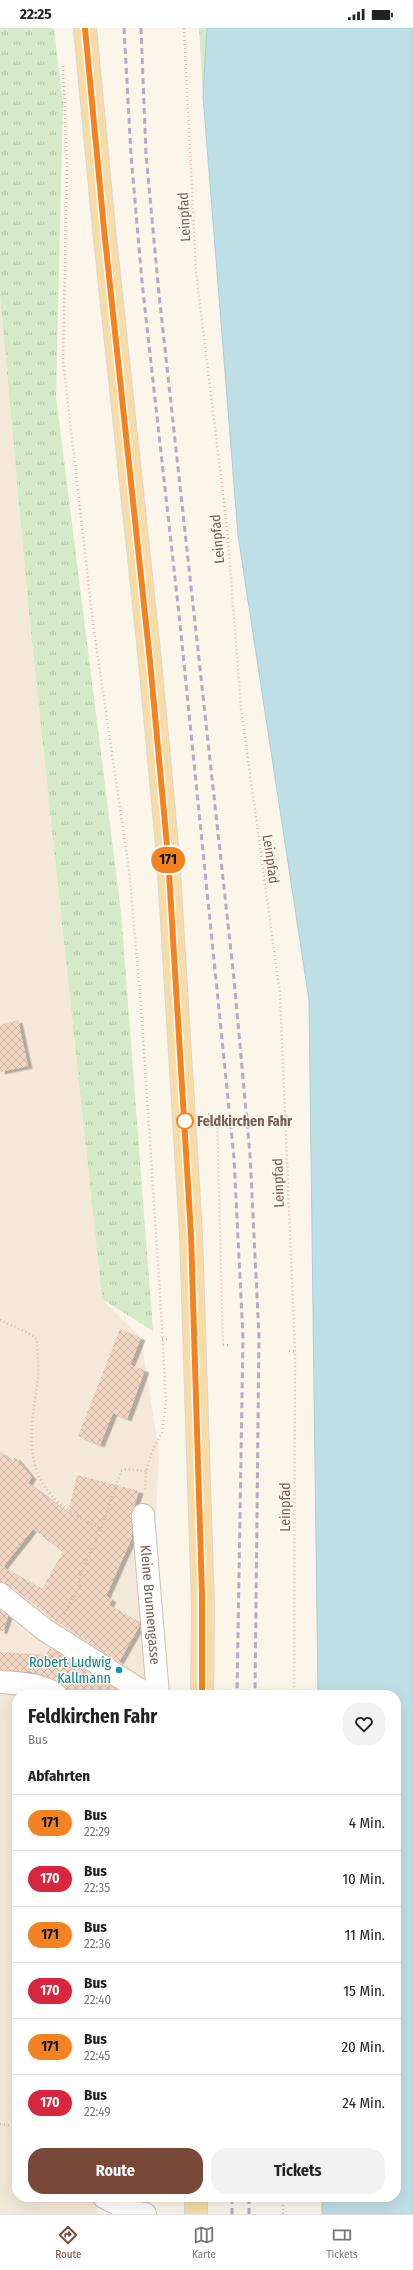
<!DOCTYPE html>
<html lang="de">
<head>
<meta charset="utf-8">
<style>
	:root { --surface:#fff; --page:#f2f2f2; --text:#222; --muted:#767676; --line:#e0e0e0; --accent:#784938 }
	body { margin:0; font-family:"Fira Sans Condensed",sans-serif; background:var(--page); color:var(--text); height:100vh; display:flex; flex-direction:column; font-size:15px; white-space:nowrap }
	* { box-sizing:border-box; margin:0 }
	p { font-size:13px; color:var(--muted) }
	.icon { flex:none; width:22px; height:22px; fill:none; stroke:currentColor; stroke-width:2; stroke-linecap:round; stroke-linejoin:round }
	.map { position:relative; flex:1; overflow:hidden }
	.details { position:absolute; left:12px; top:1662px; width:389px; height:512px; display:flex; flex-direction:column; background:var(--surface); border-radius:16px; box-shadow:0 4px 16px #0002 }
	.details>* { flex:none }
	.badge { padding:0 8px; border-radius:13px; font-size:14px; line-height:26px }
	.map>.badge { position:absolute; translate:-50% -50%; box-shadow:0 0 0 2px #fff }
	h2 { padding:0 16px; font-size:15px; line-height:36px }
	.round { display:grid; place-items:center; flex:none; width:42px; height:42px; border-radius:16px; background:var(--page) }
	.overview { display:flex; align-items:center; justify-content:space-between; height:68px; padding:0 16px }
	h1 { font-size:19px; font-weight:700; line-height:30px }
	.cta { display:flex; gap:8px; margin-top:auto; padding:8px 16px }
	.cta a { flex:1; height:46px; border-radius:16px; background:var(--accent); color:#fff; font-size:16px; font-weight:700; line-height:46px; text-align:center }
	.cta a+a { background:var(--page); color:var(--text) }
	ul { padding:0; list-style:none }
	li { display:flex; align-items:center; gap:12px; height:56px; padding:0 16px; border-top:1px solid var(--line) }
	li div { flex:1 }
	li b { display:block; font-size:15px }
	li em { font-style:normal }
	li .badge { min-width:44px; font-weight:700; text-align:center }
	.status { display:flex; justify-content:space-between; align-items:center; height:28px; padding:0 20px; background:var(--surface); direction:ltr }
	.status svg { height:11px; fill:currentColor }
	.tabs { display:flex; justify-content:space-around; align-items:center; height:56px; border-top:1px solid var(--line); background:var(--surface); font-size:11px; color:var(--muted) }
	.tabs a { display:grid; justify-items:center; gap:2px }
	.tabs .selected { color:var(--accent) }
	.map>svg:first-child { display:block }
</style>
</head>
<body>
<div class="status"><b>22:25</b><svg viewBox="0 0 49 12"><path d="M0 12V9h3v3zM5 12V6h3v6zM10 12V3h3v9zM15 12V0h3v12zM26 1h20v11H26zM47 4h2v5h-2z"/></svg></div>
<div class="map">
<svg width="413" height="2186" viewBox="0 0 413 2186">
	<defs>
		<pattern id="grass-tufts" width="24" height="20" patternUnits="userSpaceOnUse"><rect width="24" height="20" fill="#d5eac8"/><path d="M3 7l-1-3M5 7V3M7 7l1-3M15 17l-1-3M17 17v-4M19 17l1-3" fill="none" stroke="#b2c1a5"/></pattern>
		<pattern id="building-cross-hatch" width="8" height="8" patternUnits="userSpaceOnUse"><rect width="8" height="8" fill="#f1d7c3"/><path d="M0 0l8 8M0 8l8-8" fill="none" stroke="#c8b2a1"/></pattern>
		<filter id="shadow"><feDropShadow dx="4.5" dy="2.5" stdDeviation="0" flood-color="#0004"/></filter>
	</defs>
	<rect width="100%" height="100%" fill="#fcf6ea"/>
	<path fill="#f4e8d9" d="M0 268 29 586 102 1271 141 1310 159 1424 155 1512 166 1667H17V2169H98L97 2186H0Z"/>
	<path fill="url(#grass-tufts)" d="M0 0H54L63 76 56 369 121 884 153 1303 102 1271 29 586 0 268Z
		M199 0H207L203 68Z"/>
	<path fill="#bfdfe6" stroke="#a5ced7" d="M207 0H413V2186H322V2169H396V1667H318L309 972 238 507 203 68Z"/>
	<path fill="url(#building-cross-hatch)" fill-rule="evenodd" filter="url(#shadow)" d="M18 992 28 1038 0 1044V997Z
		M120 1301 141 1310 130 1337 145 1342 127 1391 113 1385 100 1417 78 1408Z
		M0 1424 12 1433 15 1429 32 1449 28 1455 68 1485 77 1447 139 1463 131 1488 132 1510 106 1568 112 1572 109 1577 139 1594 140 1597 119 1634 51 1590 8 1556 0 1554ZM33 1501 63 1524 42 1561 3 1539Z
		M0 1582 8 1588 3 1603H0Z
		M50 1620 125 1667H68L64 1657 48 1649 31 1644 0 1642V1624L46 1627Z"/>
	<g fill="none" stroke-linecap="round" stroke-linejoin="round">
		<g stroke="#cebeb0" stroke-width="24">
			<g id="minor">
				<path id="s1" d="M143 1487 158 1667"/>
				<path d="M0 1566 45 1602 148 1667"/>
				<path d="M0 1654C16 1655 44 1656 56 1667"/>
				<path d="M104 2169 133 2184 145 2186"/>
			</g>
		</g>
		<g stroke="#dcd5d1" stroke-width="24">
			<path id="major" d="M85 0 104 201 150 633 168 828 191 1206 203 1579 202 1667
				M196 2186V2169"/>
		</g>
		<path stroke="#d6baa5" stroke-width="2.5" stroke-dasharray="1 3" stroke-linecap="butt" d="M184 0 196 244 227 499 241 680 280 966 295 1324 294 1667
			M63 38 67 137 63 331 93 596 129 841 141 978 160 1266 166 1374 162 1405 153 1421 146 1443 145 1464
			M208 1086 217 1089 223 1317
			M0 1292 34 1308 37 1312C37 1324 39 1337 38 1349 33 1394 19 1439 59 1475 70 1485 87 1493 101 1501
			M162 1311H168
			M223 1317H230
			M289 1323 295 1324
			M64 1586 80 1558 78 1551 101 1501 121 1443 127 1441 146 1443
			M0 2096 17 2098
			M283 2169V2186"/>
		<use href="#minor" stroke="#fff" stroke-width="22"/>
		<use href="#major" stroke="#f8dca6" stroke-width="22"/>
		<path stroke="#baa8c7" stroke-width="3" stroke-dasharray="6 4" stroke-linecap="butt" d="M124 0 131 127 142 254 179 586 234 1130 243 1309 237 1667
			M141 0 146 126 159 266 234 951 250 1127 259 1308 255 1667
			M232 2186V2169
			M249 2186V2169"/>
	</g>
	<g fill="none" stroke-linecap="round" stroke-linejoin="round">
		<g stroke="#fff" stroke-width="9">
			<path id="line" d="M85 0 104 201 150 633 168 828 191 1206 202 1566V1667"/>
		</g>
		<use href="#line" stroke="#f58220" stroke-width="6"/>
	</g>
	<circle fill="#fff" stroke="#f58220" stroke-width="2" cx="185" cy="1093" r="8"/>
	<circle fill="#0f9aa8" stroke="#fefaf1" stroke-width="1.5" cx="119" cy="1642" r="4"/>
	<g text-anchor="middle" stroke-width="3" stroke-linejoin="round" paint-order="stroke">
		<g font-size="14" fill="#775e4e" stroke="#fefaf1">
			<text transform="translate(184 189) rotate(-93)" y="5">Leinpfad</text>
			<text transform="translate(217 511) rotate(-95)" y="5">Leinpfad</text>
			<text transform="translate(271 831) rotate(82)" y="5">Leinpfad</text>
			<text transform="translate(278 1155) rotate(-92)" y="5">Leinpfad</text>
			<text transform="translate(285 1479) rotate(-90)" y="5">Leinpfad</text>
			<text dy="5" stroke="none"><textPath href="#s1" startOffset="90">Kleine Brunnengasse</textPath></text>
		</g>
		<g font-size="14" font-weight="bold" fill="#775e4e" stroke="#fefaf1" text-anchor="start">
			<text x="197" y="1098">Feldkirchen Fahr</text>
		</g>
		<g font-size="14" fill="#0d838f" stroke="#fefaf1" text-anchor="end">
			<text x="111" y="1639">Robert Ludwig<tspan x="111" dy="16">Kallmann</tspan></text>
		</g>
	</g>
</svg>
<b class="badge" style="left:168px;top:832px;background:#f58220;color:#111">171</b>
<section class="details">
<div class="overview"><div><h1>Feldkirchen Fahr</h1><p>Bus</p></div><a class="round"><svg class="icon" aria-label="heart" viewBox="0 0 24 24"><path d="M12 20l-8-8c-3-5 5-10 8-4 3-6 11-1 8 4z"/></svg></a></div>
<h2>Abfahrten</h2>
<ul>
<li><span class="badge" style="background:#f58220;color:#111">171</span><div><b>Bus</b><p>22:29</p></div><em>4 Min.</em></li>
<li><span class="badge" style="background:#d7263d;color:#fff">170</span><div><b>Bus</b><p>22:35</p></div><em>10 Min.</em></li>
<li><span class="badge" style="background:#f58220;color:#111">171</span><div><b>Bus</b><p>22:36</p></div><em>11 Min.</em></li>
<li><span class="badge" style="background:#d7263d;color:#fff">170</span><div><b>Bus</b><p>22:40</p></div><em>15 Min.</em></li>
<li><span class="badge" style="background:#f58220;color:#111">171</span><div><b>Bus</b><p>22:45</p></div><em>20 Min.</em></li>
<li><span class="badge" style="background:#d7263d;color:#fff">170</span><div><b>Bus</b><p>22:49</p></div><em>24 Min.</em></li>
</ul>
<div class="cta"><a>Route</a><a>Tickets</a></div>
</section>
</div>
<nav class="tabs">
<a class="selected"><svg class="icon" aria-label="directions" viewBox="0 0 24 24"><path d="M12 3l9 9-9 9-9-9zM9 14v-3h6M13 9l2 2-2 2"/></svg>Route</a>
<a><svg class="icon" aria-label="map" viewBox="0 0 24 24"><path d="M3 6l6-2 6 2 6-2v14l-6 2-6-2-6 2zM9 4v14M15 6v14"/></svg>Karte</a>
<a><svg class="icon" aria-label="tickets" viewBox="0 0 24 24"><path d="M3 7h18v10H3zM15 7v10"/></svg>Tickets</a>
</nav>
</body>
</html>
